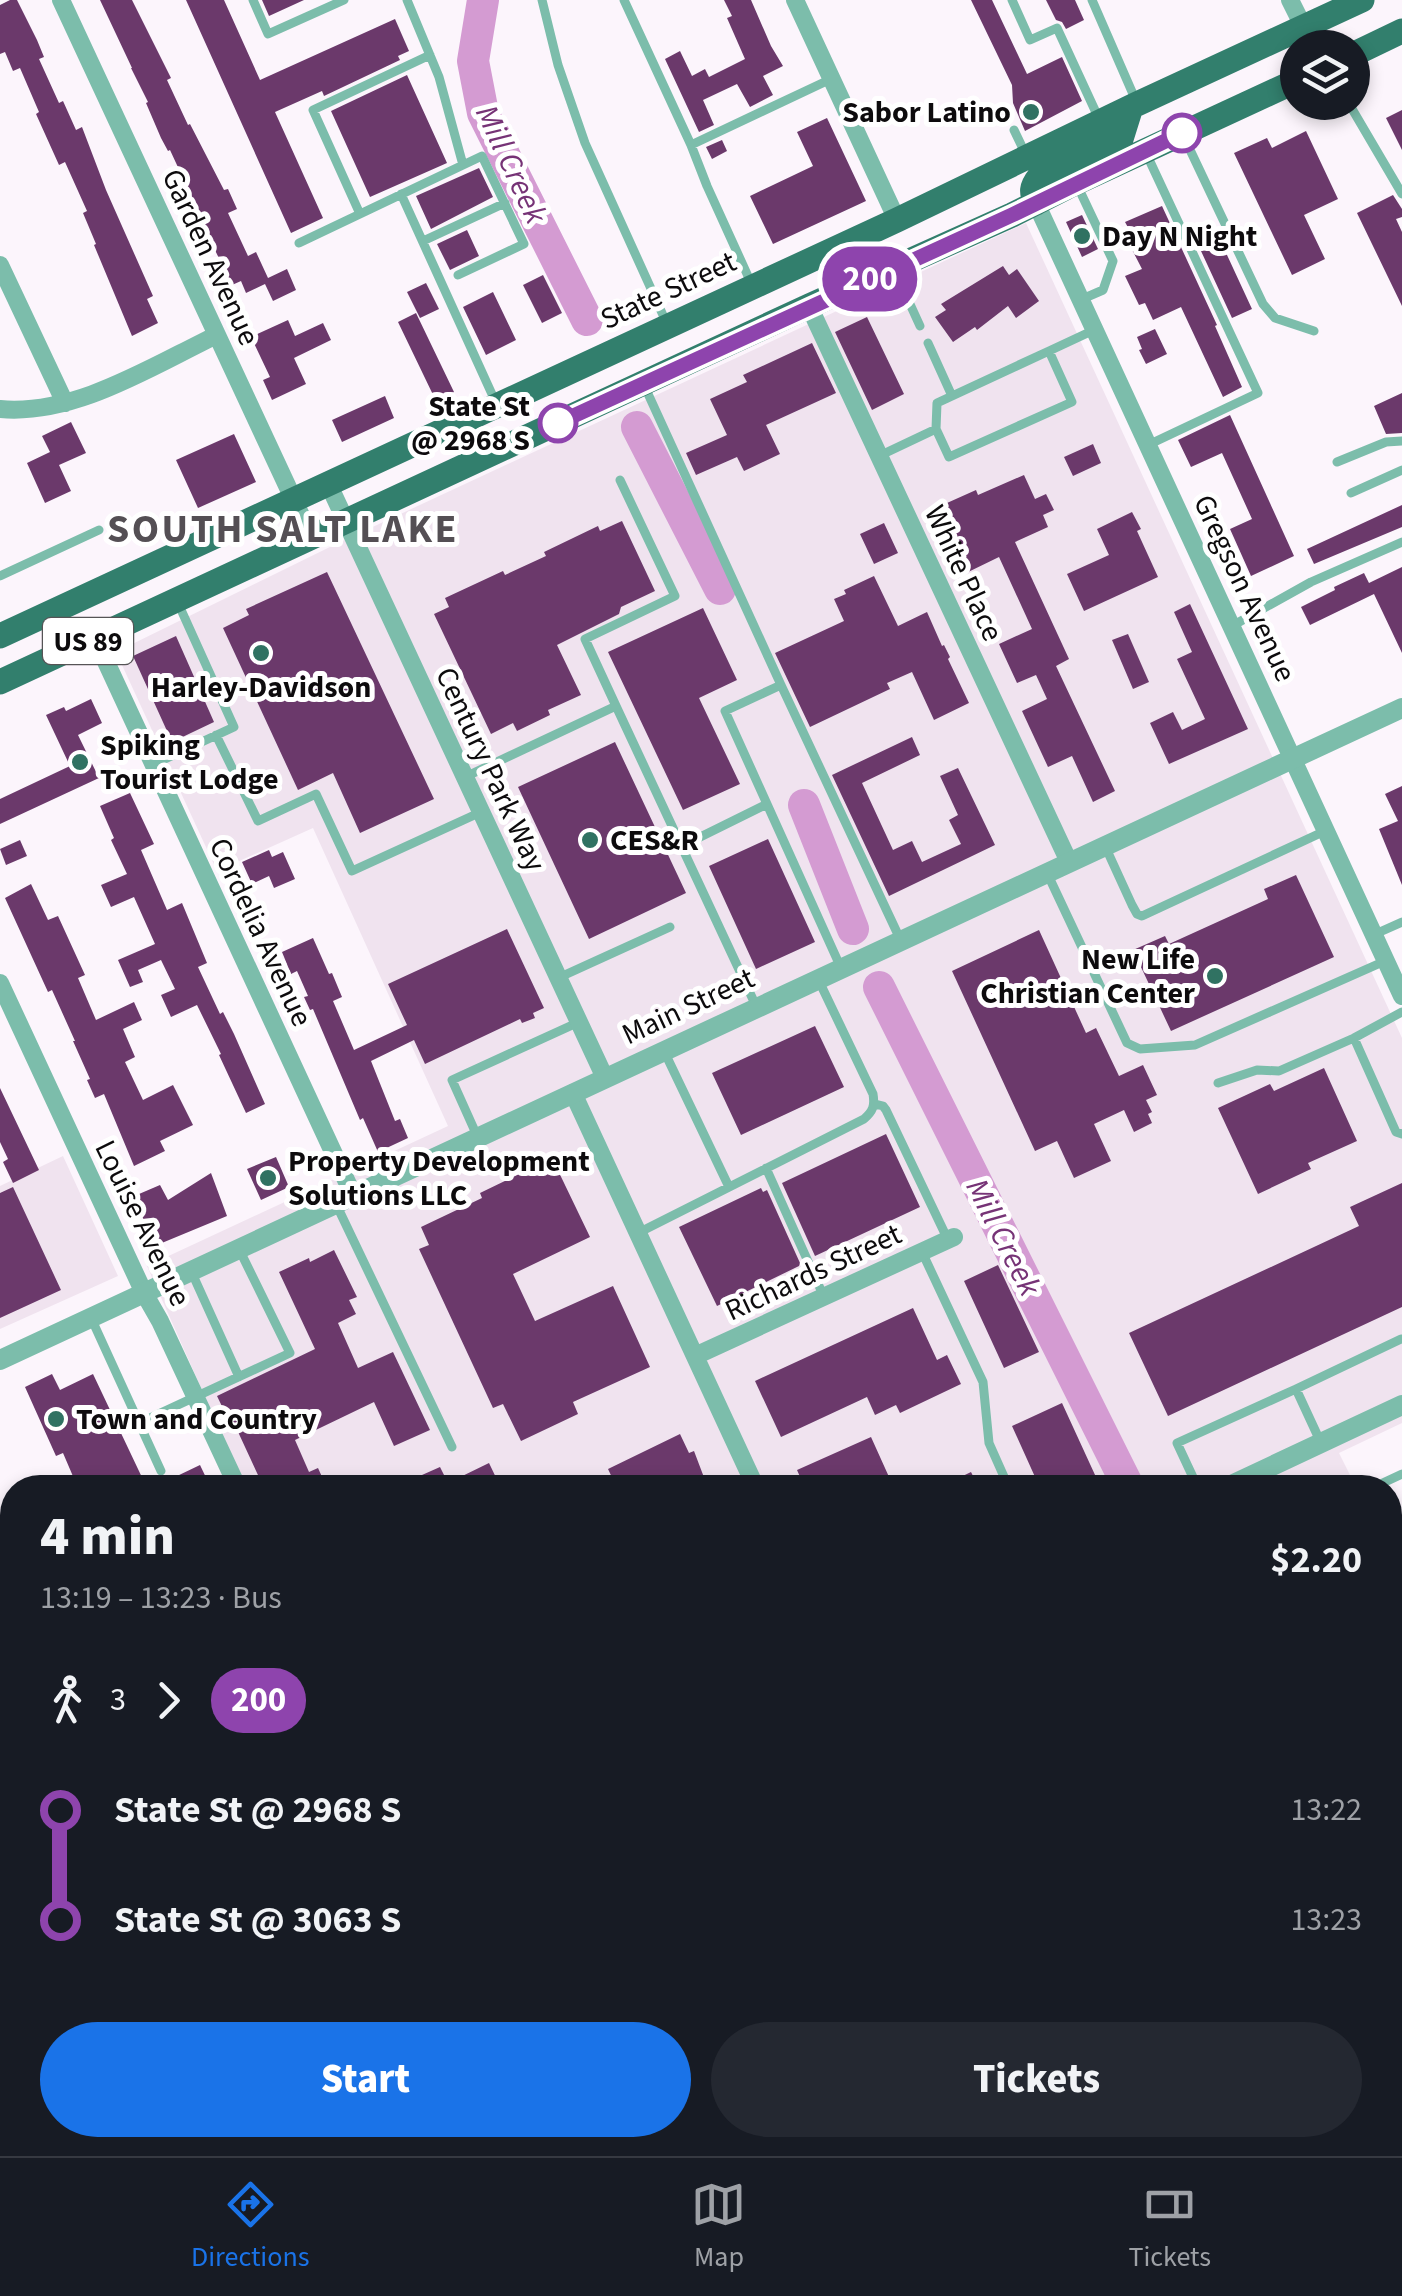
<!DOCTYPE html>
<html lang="en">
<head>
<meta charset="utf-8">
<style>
	:root { --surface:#171b24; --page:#242831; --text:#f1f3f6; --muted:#9ea1a6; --line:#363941; --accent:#1a73e8 }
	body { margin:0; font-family:"Source Sans 3",sans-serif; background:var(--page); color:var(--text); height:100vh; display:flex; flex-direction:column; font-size:38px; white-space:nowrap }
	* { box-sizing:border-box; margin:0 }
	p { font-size:32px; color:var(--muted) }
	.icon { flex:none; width:55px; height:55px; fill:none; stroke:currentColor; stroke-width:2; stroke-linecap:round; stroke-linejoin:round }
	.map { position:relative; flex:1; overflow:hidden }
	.panel { position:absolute; left:0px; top:1475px; width:1402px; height:682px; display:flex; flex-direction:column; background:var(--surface); border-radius:40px 40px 0 0; box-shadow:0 5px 15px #0003 }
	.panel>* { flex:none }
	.badge { padding:0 20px; border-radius:32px; font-size:35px; line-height:65px }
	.buttons { position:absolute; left:1280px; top:30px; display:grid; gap:20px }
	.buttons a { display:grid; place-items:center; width:90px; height:90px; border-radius:50%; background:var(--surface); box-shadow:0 5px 15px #0003; font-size:50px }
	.map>.badge { position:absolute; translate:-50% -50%; box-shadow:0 0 0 5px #fff }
	.legs { display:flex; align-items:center; gap:15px; height:110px; padding:0 40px; font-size:32px }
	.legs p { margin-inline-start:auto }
	.headline { display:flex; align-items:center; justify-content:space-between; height:170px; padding:0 40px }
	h1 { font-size:55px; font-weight:800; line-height:75px }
	.cta { display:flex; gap:20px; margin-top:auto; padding:20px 40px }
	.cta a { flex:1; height:115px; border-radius:60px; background:var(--accent); color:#fff; font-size:40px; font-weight:800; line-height:115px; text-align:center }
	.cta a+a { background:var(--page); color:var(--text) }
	ul { padding:0 40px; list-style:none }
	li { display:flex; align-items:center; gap:35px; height:110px; font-size:38px }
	li i { display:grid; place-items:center; width:15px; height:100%; margin:0 12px; background:currentColor }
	li i::after { content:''; width:25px; height:25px; margin:-12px; border:8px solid; border-radius:50%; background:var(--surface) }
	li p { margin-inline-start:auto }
	li:first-child i { background:linear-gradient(#0000 50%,currentColor 0) }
	li:last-child i { background:linear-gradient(currentColor 50%,#0000 0) }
	.tabs { display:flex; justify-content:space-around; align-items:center; height:140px; border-top:2px solid var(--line); background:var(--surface); font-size:28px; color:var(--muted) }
	.tabs a { display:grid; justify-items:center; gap:5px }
	.tabs .active { color:var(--accent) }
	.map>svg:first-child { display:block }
</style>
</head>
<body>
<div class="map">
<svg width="1402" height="2156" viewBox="0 0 1402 2156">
	<rect width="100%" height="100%" fill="#fcf5fc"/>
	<path fill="#f0e3ef" d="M1026 223 1402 1038V1423L1339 1453 1356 1487H245L147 1266 448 1126 313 828 217 871 116 652 336 544Z
		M63 1156 118 1276 0 1329V1186Z
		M1390 1556 1402 1580V2156H924L918 2145H1390Z
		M12 2072V2145H117L113 2156H0V2078Z"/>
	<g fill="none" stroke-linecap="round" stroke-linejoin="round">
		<path stroke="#d49bd2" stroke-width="32" d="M483 0 473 61 483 113 587 320
			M637 427 720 589
			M804 805 853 929
			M879 987 1129 1488
			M1390 2058 1402 2085"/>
	</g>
	<path fill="#6b396b" d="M10 0H17L37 40 44 57 39 59 59 103 63 101 76 130 82 127 106 190 153 296 147 299 158 323 132 336 94 245 96 244 83 213 87 211 65 162 59 165 36 114 39 112 20 68 13 71 5 52 0 54V5Z
		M100 0H132L171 78 167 80 188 125 190 124 224 190 228 189 237 209 228 213 248 256 256 252 268 278 287 269 296 290 273 301 265 284 246 293 241 281 232 285 193 205 195 204 170 150 168 151 161 138 146 103 148 102 131 68H132Z
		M186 0H224L260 80 395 19 409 51 398 56 400 60 324 96 322 91 275 112 323 218 291 233Z
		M262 0H304L269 16Z
		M724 0H751L771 46 783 66 763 76 773 95 750 107 737 84 703 100 714 125 699 132 665 59 680 51 692 76 705 69 709 77 745 59 727 18 732 16Z
		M971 0H992L1027 74 1062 57 1082 101 1025 131 1013 103 1012 85Z
		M1046 0H1075L1084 20 1066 29 1062 22 1056 20Z
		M407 75 447 163 370 197 331 111Z
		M1402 110V150L1386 118Z
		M827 118 866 201 773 244 750 196 813 166 797 132Z
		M1306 131 1338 199 1304 215 1325 259 1292 275 1234 153 1267 138 1272 148Z
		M722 140 727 151 712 159 706 147Z
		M479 168 493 197 431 229 416 196Z
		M1393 195 1402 209V217L1396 219 1402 232V306L1357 213Z
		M1162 206 1217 325 1215 326 1242 387 1223 397 1181 307 1153 320 1145 303 1139 305 1125 276 1142 269 1125 236 1131 233 1125 222Z
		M1082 215 1098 249 1082 257 1066 222Z
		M467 230 479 256 450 270 437 244Z
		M1221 242 1252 309 1232 318 1201 251Z
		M1003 266 1009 275 1017 269 1039 301 1016 318 1008 306 977 330 975 327 953 342 935 317 946 310 941 304Z
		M543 275 562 313 542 323 523 285Z
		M426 283 439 309 420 318 407 292Z
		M493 292 516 340 486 355 463 307Z
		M416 313 454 392 436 401 398 322Z
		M867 317 904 394 872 410 835 332Z
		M288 320 295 336 323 323 331 340 294 358 306 384 272 400 263 380 270 377 251 337Z
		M1155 329 1167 354 1146 364 1139 350 1142 349 1137 337Z
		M812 343 836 393 766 425 780 454 744 471 737 457 696 475 686 453 727 435 710 399 747 382 743 375Z
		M1402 393V433L1386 434 1374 406Z
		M385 396 394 418 342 442 332 420Z
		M1230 415 1294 556 1251 576 1230 529 1252 519 1222 453 1191 467 1178 440Z
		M71 422 86 453 59 465 71 491 45 503 27 463 50 452 42 436Z
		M234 434 256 482 198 508 176 460Z
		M1093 444 1101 463 1073 476 1064 457Z
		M1024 475 1035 499 1046 494 1054 510 1043 515 1048 527 1015 542 1069 659 1056 666 1115 791 1093 802 1072 756 1048 767 1022 711 1047 699 1036 675 1017 683 999 644 1032 629 999 557 962 575 951 552 958 548 938 507 976 490 978 495Z
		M1402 505V527L1314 564 1307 549Z
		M1132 512 1141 529 1137 531 1158 577 1084 611 1067 574 1109 555 1097 529Z
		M622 521 655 591 621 607 619 614 557 645 581 695 548 710 550 715 517 731 513 723 491 734 434 614 449 607 445 598 503 571 505 575 546 556 544 552 598 526 600 531Z
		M884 523 898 553 874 564 860 534Z
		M1402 567V653L1374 594 1310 625 1301 607 1335 590 1334 587 1364 573 1369 583Z
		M327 572 434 799 360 833 333 773 298 790 223 628 249 615 246 609Z
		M874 576 898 626 927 612 942 646 944 645 950 657 948 659 969 703 934 720 912 672 887 683 890 689 810 727 775 653 844 621 834 599 846 594 844 590Z
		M1190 604 1248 729 1169 764 1150 723 1173 712 1182 730 1205 719 1177 659 1192 652 1174 612Z
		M703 608 737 680 699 698 740 784 683 810 608 652Z
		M1128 634 1149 682 1133 689 1112 640Z
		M176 636 214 722 172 742 133 656Z
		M91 699 102 723 78 735 99 778 0 824V799L70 766 46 715 64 707 66 711Z
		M912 737 920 755 862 783 893 850 912 841 922 862 961 844 949 820 958 815 940 776 958 768 995 845 889 896 832 775Z
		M615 742 686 893 589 939 518 787Z
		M1402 786V885L1379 829 1398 821 1385 794Z
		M130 793 154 844 141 850 167 910 182 903 207 963 198 967 220 1014 223 1012 234 1034 265 1104 246 1113 219 1055 221 1054 197 1005 171 1017 161 995 175 989 161 960 138 970 143 982 130 987 118 960 155 944 134 897 111 907 101 885 127 874 111 840 114 838 100 806Z
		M768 839 815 942 756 969 709 866Z
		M20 840 27 856 6 865 0 849Z
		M269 850 272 857 283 852 295 879 274 888 269 876 252 884 242 862Z
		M1296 875 1334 957 1171 1031 1133 950 1165 936 1169 944 1268 899 1264 889Z
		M31 884 48 920 58 916 85 975 78 978 96 1020 134 1002 142 1020 123 1029 135 1057 125 1062 143 1100 173 1085 193 1125 160 1141 165 1151 134 1166 104 1094 95 1098 87 1080 90 1079 73 1041H75L52 990 48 992 5 898Z
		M507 929 544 1008 533 1013 535 1018 522 1023 520 1019 425 1064 414 1040 371 1061 395 1121 400 1119 408 1138 378 1152 363 1118 360 1120 313 1009 310 1010 304 997 308 996 297 971 291 974 282 952 313 938 329 974 332 973 342 997 333 1001 354 1050 407 1025 388 984Z
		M1039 930 1086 1033 1096 1028 1119 1076 1143 1065 1157 1095 1146 1100 1152 1112 1148 1114 1152 1123 1134 1132 1124 1110 1094 1124 1111 1161 1074 1178 1057 1141 1035 1151 952 971Z
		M815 1026 844 1087 741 1135 712 1073Z
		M1324 1068 1357 1141 1308 1163 1311 1169 1258 1194 1218 1108 1270 1084 1274 1091Z
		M0 1088 39 1170 13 1183 3 1162 8 1159 0 1142Z
		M886 1134 920 1207 815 1256 782 1183Z
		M276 1157 289 1187 261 1200 247 1169Z
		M552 1158 590 1237 513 1274 535 1321 613 1286 650 1367 573 1402 578 1414 521 1441 503 1404 493 1408 419 1249 429 1245 421 1227 482 1198 480 1193Z
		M211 1173 227 1216 157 1245 132 1197 160 1185 168 1200Z
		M1402 1183V1307L1168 1416 1129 1333 1359 1226 1350 1207Z
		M13 1187 61 1290 0 1318V1193Z
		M761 1188 763 1192 767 1190 800 1263 799 1266 717 1306 679 1227Z
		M334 1250 357 1297 349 1300 356 1314 338 1323 358 1368 393 1352 430 1430 394 1446 374 1402 295 1440 309 1472 318 1468 327 1488H264L233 1421 230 1423 217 1396 315 1349 279 1272 309 1258 310 1262Z
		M998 1265 1039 1352 1004 1368 964 1281Z
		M913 1308 937 1360 947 1355 961 1384 900 1413 896 1405 875 1415 867 1397 781 1437 755 1381Z
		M52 1374 60 1390 93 1374 147 1488H78L63 1453 56 1456 25 1387Z
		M1062 1403 1101 1488H1040L1012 1426Z
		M680 1434 689 1453 694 1451 708 1488H617L608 1469Z
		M871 1437 894 1488H805L797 1470Z
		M489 1463 501 1488H428L422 1475 440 1467 448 1483Z
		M200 1465 211 1488H152Z
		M971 1472 979 1488H938Z"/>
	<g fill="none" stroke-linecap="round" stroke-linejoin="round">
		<path stroke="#7cbdab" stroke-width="9" d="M253 0 268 34 344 0
			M542 0 558 65 585 143 667 324
			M624 0 691 145 707 186 752 285
			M1012 0 1030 40 1057 28 1099 119
			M1092 0 1136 101
			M1348 102 1402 194
			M1014 130 1026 155
			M1183 135 1263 304 1275 318 1314 331
			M691 145 831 79
			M1146 153 1258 393 1148 445
			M1078 187 1113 261 1103 290 1080 300
			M401 194 496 403
			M360 214 313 110 430 55
			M423 241 505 203
			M299 243 463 165 439 77 407 0
			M894 269 920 326
			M458 275 524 244 482 156 463 165
			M928 343 952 396
			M644 385 781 685 901 941
			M936 429 937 403 1049 351
			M879 456 936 429 949 457 1072 402 1049 351 1094 330
			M1337 462 1386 442 1402 441
			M1351 493 1402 470
			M0 576 99 530
			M1232 626 1311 582 1402 542
			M781 685 725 711 841 968
			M616 706 585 639 675 596 620 480
			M216 735 258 821 316 794 352 871 481 812
			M154 764 234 727 178 603
			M465 777 616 706 757 1008
			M682 846 767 804
			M1105 846 1132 905 1137 914 1142 916 1325 831
			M1048 875 1127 1043 1140 1049 1195 1045 1385 961
			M1373 935 1402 922
			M558 978 670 927
			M1402 1012 1354 1038 1396 1132 1402 1134
			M664 1051 729 1187
			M1218 1083 1257 1070 1279 1071 1354 1038
			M875 1104 883 1106 886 1110 948 1240
			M478 1138 452 1080 579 1022
			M766 1168 824 1297
			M337 1206 452 1447
			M638 1233 864 1119C873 1111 875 1106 873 1094L819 981
			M922 1252 983 1382 989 1443 1009 1488
			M192 1273 239 1377
			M92 1320 161 1471
			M139 1423 290 1353 240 1251
			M1321 1443 1296 1389 1401 1339
			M1198 1488 1177 1443 1296 1389
			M1372 1488 1402 1474
			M184 2145 189 2156
			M414 2145 419 2156
			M756 2156 780 2145
			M963 2156 964 2151 977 2145"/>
		<path stroke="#7cbdab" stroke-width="18" d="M61 0 311 537
			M795 0 897 220
			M1290 0 1314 48
			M1036 203 1402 996
			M0 265 65 403
			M809 306 1069 862
			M0 409C75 416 152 366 217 335
			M328 483 605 1078
			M95 638 353 1195
			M0 983 144 1293 160 1321 238 1488
			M573 1093 756 1488
			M695 1356 954 1237
			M0 1532 12 1559
			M542 2145 548 2156
			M912 2145 917 2156
			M1090 2145 1095 2156
			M151 2156 175 2145
			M598 2156 622 2145"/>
		<path stroke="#7cbdab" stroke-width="20" d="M0 1360 1402 708
			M1225 1488 1402 1405
			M0 2056 12 2050"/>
		<path stroke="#327f6d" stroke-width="25" d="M1352 55 1402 31
			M1036 203C1031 192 1031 187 1039 177L1121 139 1131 107
			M0 636 897 220 1137 104 1362 0
			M0 682 809 306 1012 215 1067 187 1298 80"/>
		<path stroke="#4a464a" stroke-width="2.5" d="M1390 2137 1402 2131
			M1316 2156 1339 2145
			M1349 2156 1373 2145"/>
	</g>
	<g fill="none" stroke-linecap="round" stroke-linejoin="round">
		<g stroke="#fff" stroke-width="22">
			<path id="line-1" d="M558 423 1012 215 1182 133"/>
		</g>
		<use href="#line-1" stroke="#8e44ad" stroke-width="15"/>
	</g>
	<g fill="#307262" stroke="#fff" stroke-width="4">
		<circle cx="1031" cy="112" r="10"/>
		<circle cx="1082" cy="236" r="10"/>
		<circle cx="261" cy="653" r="10"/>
		<circle cx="80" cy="762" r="10"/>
		<circle cx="590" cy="840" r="10"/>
		<circle cx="1215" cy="976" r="10"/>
		<circle cx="268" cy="1178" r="10"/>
		<circle cx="56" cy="1419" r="10"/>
	</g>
	<g fill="#fff" stroke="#8e44ad" stroke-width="5">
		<circle cx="1182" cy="133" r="18"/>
		<circle cx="558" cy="423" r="18"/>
	</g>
	<g text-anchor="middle" stroke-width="10" stroke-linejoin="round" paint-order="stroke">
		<rect fill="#fff" stroke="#565456" stroke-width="2.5" x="43" y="618" width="90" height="46" rx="8"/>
		<g font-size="28" font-weight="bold" fill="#0d0b0d">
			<text x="88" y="651">US 89</text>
		</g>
		<g font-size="30" font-weight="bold" fill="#0d0b0d" stroke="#fff" text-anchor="start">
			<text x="1011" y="122" text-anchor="end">Sabor Latino</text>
			<text x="1102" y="246">Day N Night</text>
			<text x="261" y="697" text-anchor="middle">Harley-Davidson</text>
			<text x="100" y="755">Spiking<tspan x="100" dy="34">Tourist Lodge</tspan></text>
			<text x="610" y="850">CES&amp;R</text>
			<text x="1195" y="969" text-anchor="end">New Life<tspan x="1195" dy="34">Christian Center</tspan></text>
			<text x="288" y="1171">Property Development<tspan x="288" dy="34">Solutions LLC</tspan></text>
			<text x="76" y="1429">Town and Country</text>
		</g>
		<g font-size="30" fill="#0d0b0d" stroke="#fff">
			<text transform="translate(211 257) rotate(65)" y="10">Garden Avenue</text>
			<text transform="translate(668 290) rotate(-25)" y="10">State Street</text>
			<text transform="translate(964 573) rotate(65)" y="10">White Place</text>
			<text transform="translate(1245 588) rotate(65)" y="10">Gregson Avenue</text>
			<text transform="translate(491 769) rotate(65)" y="10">Century Park Way</text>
			<text transform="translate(261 932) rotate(65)" y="10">Cordelia Avenue</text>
			<text transform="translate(688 1006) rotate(-25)" y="10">Main Street</text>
			<text transform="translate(143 1223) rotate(64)" y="10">Louise Avenue</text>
			<text transform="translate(813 1272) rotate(-25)" y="10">Richards Street</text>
		</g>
		<g font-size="30" font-weight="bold" fill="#0d0b0d" stroke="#fff" text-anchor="end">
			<text x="530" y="416">State St<tspan x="530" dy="34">@ 2968 S</tspan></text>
		</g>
		<g font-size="32" font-style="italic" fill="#763376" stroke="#fff">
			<text transform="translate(512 164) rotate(65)" y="11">Mill Creek</text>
			<text transform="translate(1004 1237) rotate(63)" y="11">Mill Creek</text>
		</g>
		<g font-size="40" font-weight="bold" letter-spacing="2.5" fill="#544f54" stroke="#fff">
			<text x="283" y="542">SOUTH SALT LAKE</text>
		</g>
	</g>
</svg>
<div class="buttons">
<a><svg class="icon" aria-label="layers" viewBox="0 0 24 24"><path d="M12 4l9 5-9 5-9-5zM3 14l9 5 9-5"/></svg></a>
</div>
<b class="badge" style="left:870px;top:279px;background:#8e44ad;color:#fff">200</b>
<section class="panel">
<div class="headline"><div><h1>4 min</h1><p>13:19 – 13:23 · Bus</p></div><b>$2.20</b></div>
<div class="legs"><svg class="icon" aria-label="walk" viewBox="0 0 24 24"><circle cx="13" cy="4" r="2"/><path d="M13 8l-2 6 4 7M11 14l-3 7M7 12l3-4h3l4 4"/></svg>3<svg class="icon" aria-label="forward" viewBox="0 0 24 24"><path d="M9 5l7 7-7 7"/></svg><b class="badge" style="background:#8e44ad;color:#fff">200</b></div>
<ul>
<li><i style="color:#8e44ad"></i><b>State St @ 2968 S</b><p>13:22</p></li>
<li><i style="color:#8e44ad"></i><b>State St @ 3063 S</b><p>13:23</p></li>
</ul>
<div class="cta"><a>Start</a><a>Tickets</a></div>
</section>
</div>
<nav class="tabs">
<a class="active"><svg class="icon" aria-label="directions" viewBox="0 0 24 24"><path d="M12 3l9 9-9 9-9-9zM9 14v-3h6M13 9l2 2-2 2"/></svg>Directions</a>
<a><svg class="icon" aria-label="map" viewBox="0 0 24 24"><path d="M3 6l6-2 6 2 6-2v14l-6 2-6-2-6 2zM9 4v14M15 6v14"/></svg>Map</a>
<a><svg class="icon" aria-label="tickets" viewBox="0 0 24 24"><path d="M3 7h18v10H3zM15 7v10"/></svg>Tickets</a>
</nav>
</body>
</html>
